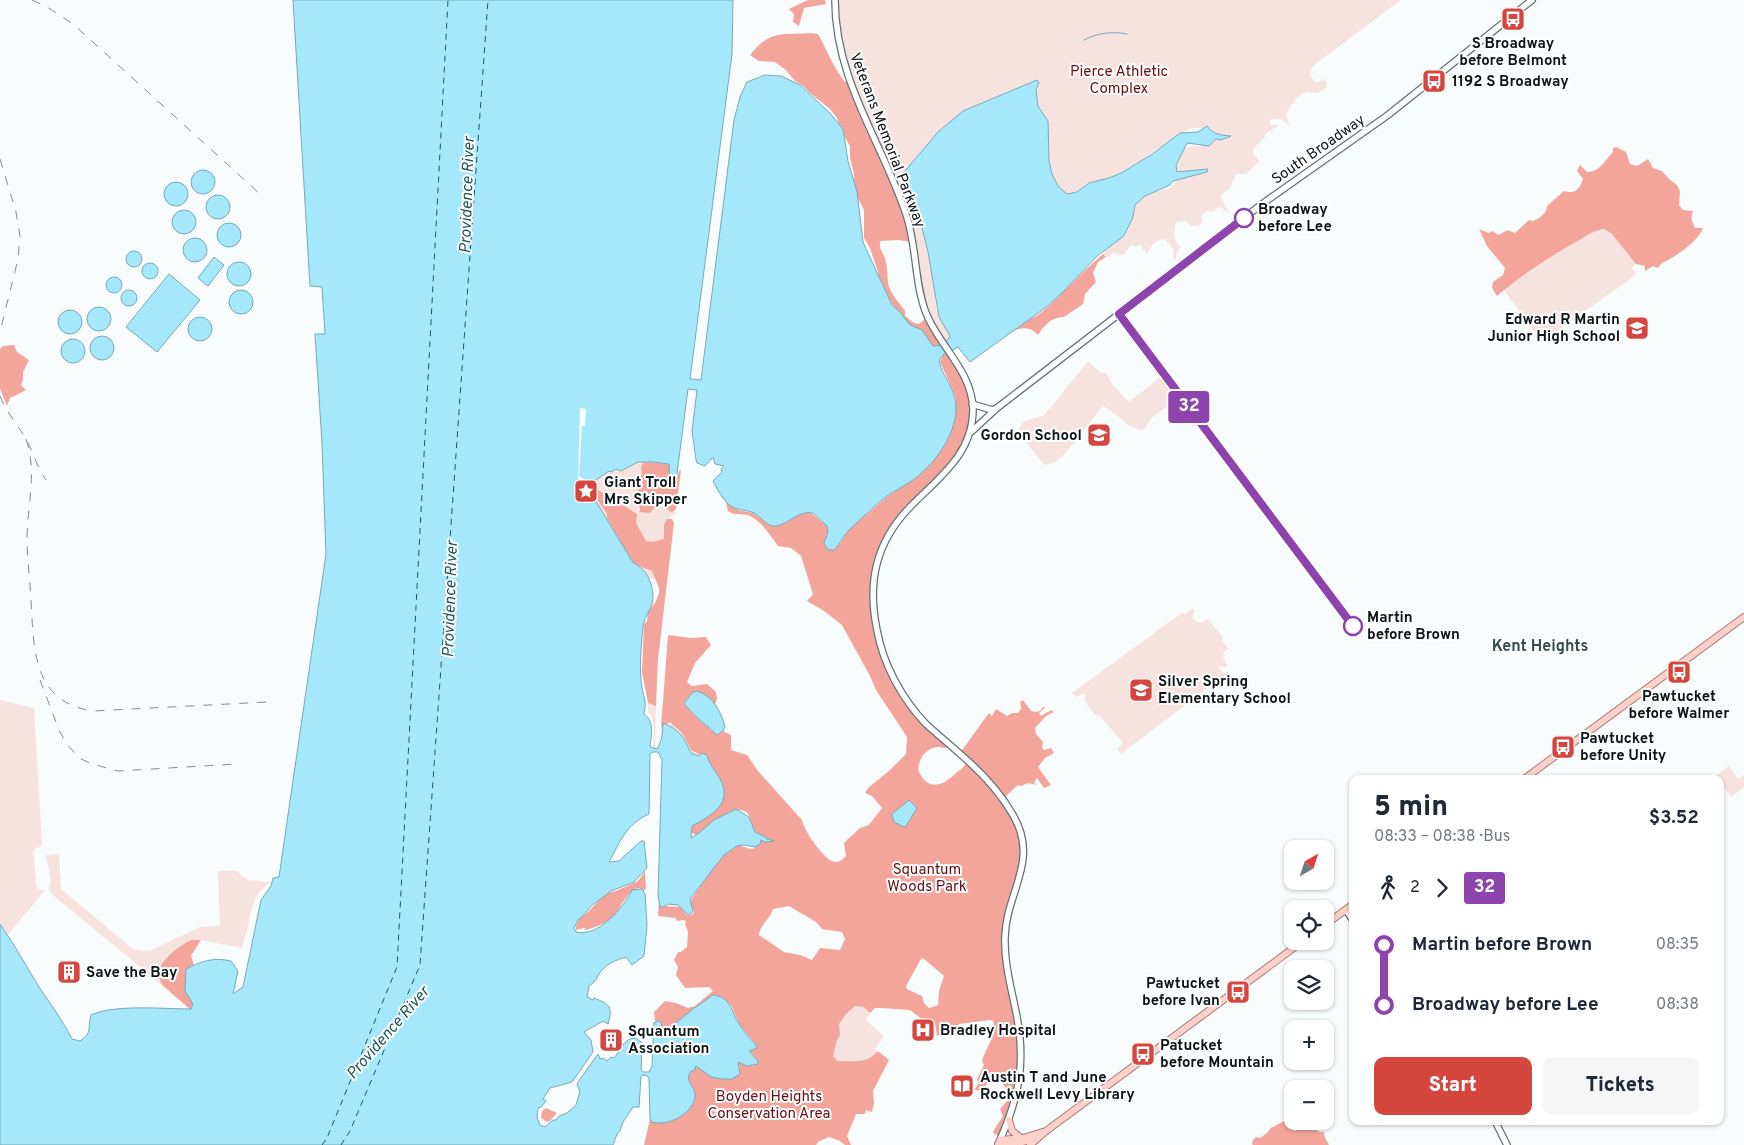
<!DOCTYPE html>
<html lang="en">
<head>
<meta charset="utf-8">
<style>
	:root { --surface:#fff; --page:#f6f6f7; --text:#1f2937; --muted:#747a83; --accent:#d5473e }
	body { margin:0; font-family:Overpass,sans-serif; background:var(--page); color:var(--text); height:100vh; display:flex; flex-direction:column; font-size:19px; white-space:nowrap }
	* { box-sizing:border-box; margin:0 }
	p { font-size:16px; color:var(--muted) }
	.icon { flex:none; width:28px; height:28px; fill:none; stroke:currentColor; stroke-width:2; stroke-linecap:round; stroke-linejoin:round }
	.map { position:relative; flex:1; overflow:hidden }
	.side { position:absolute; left:1349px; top:775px; width:375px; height:350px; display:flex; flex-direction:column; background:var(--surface); border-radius:10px; box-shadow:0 1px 4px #0004 }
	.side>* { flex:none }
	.badge { padding:0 10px; border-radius:4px; font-size:18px; line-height:32px }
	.needle { width:32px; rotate:39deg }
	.tools { position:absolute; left:1284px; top:840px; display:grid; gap:10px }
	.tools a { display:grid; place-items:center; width:50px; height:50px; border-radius:10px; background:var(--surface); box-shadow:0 1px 4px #0004; font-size:25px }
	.map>.badge { position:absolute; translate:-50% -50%; box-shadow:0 0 0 2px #fff }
	.legs { display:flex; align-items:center; gap:8px; height:55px; padding:0 25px; font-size:16px }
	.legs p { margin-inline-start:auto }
	.headline { display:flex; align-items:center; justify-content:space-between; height:85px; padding:0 25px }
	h1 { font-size:28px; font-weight:800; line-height:38px }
	.primary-button { display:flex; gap:10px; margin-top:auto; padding:10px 25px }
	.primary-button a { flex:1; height:58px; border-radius:10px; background:var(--accent); color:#fff; font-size:20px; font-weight:800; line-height:58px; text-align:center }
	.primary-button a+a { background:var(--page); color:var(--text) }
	ul { padding:0 25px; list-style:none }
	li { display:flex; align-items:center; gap:18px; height:60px; font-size:19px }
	li i { display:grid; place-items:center; width:8px; height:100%; margin:0 6px; background:currentColor }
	li i::after { content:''; width:12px; height:12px; margin:-6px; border:4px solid; border-radius:50%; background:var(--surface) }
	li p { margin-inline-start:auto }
	li:first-child i { background:linear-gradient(#0000 50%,currentColor 0) }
	li:last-child i { background:linear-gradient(currentColor 50%,#0000 0) }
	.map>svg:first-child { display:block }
</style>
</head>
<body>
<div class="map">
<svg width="1744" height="1145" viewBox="0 0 1744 1145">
	<rect width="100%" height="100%" fill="#f8fcfd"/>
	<path fill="#f6e3e0" d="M836 0H1401L1313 66 1309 75 1316 83 1325 79 1327 87 1318 93 1306 92 1296 98 1288 110 1286 116 1290 126C1285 121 1278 117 1270 120V125H1274L1277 124 1278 126 1266 133 1264 138 1253 149 1254 155 1259 161 1246 174H1236L1230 188 1221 195V198L1229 213 1220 207 1217 208 1213 212 1206 211 1201 216 1203 222 1198 226H1191L1185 221 1177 222 1174 227C1176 239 1172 238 1181 247L1177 251 1176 258 1174 260 1173 249 1165 239C1155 240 1151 246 1147 254L1143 250 1141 245H1139L1136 247 1131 245 1123 255 1113 253 1108 257 1103 254 1110 244 1125 237C1132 225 1131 204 1146 195 1155 190 1166 191 1175 185L1177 178 1172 171C1176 165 1179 152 1185 148 1189 145 1205 148 1214 143L1215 138C1193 111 1174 145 1154 150L1149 156 1121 172 1120 179 1088 184 1075 195 1068 197C1063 192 1055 186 1052 180 1046 167 1032 97 1038 86L1031 84 1025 87 911 195 922 224 927 252 931 261 935 289 936 309 946 325 950 337 945 344 927 317 912 235 861 109 840 47Z
		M1604 229C1617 237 1627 251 1636 264L1632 268 1637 274 1547 338 1540 340 1504 290 1550 256 1594 231Z
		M1088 361 1100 372 1106 373 1112 384 1129 402 1153 383 1163 373 1181 396 1151 418 1145 428 1141 430 1129 426 1118 416 1103 406 1065 454 1054 463 1044 465 1019 433C1020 417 1031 421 1042 416 1047 414 1081 369 1088 361Z
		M638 462 663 463 672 512 676 509 675 514 670 516 663 580 648 578 646 573 632 561 597 503 588 499 578 491 600 478 609 470 611 472 616 469 621 471Z
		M1193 608 1195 610 1193 615V619L1199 623 1208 619 1223 637 1222 640 1228 649 1224 652 1223 658 1227 665 1225 667 1220 666 1218 668 1226 674 1121 754 1117 749 1122 745V742L1100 716 1094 714 1084 700 1085 695 1084 694 1076 697 1072 693 1183 612 1185 614Z
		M0 700 34 708 42 845 34 850 36 885 38 889 45 890 8 935 0 924Z
		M648 703 656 706 655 749H653C653 736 657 721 648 712Z
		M663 720 675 724 702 753 700 756 691 753C684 737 680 730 664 723L661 742V724Z
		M1729 766 1738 779 1744 775V787L1731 797 1720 782V779L1716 776Z
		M59 854 61 889 134 950 149 951 200 927 220 926 218 871H237L248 880 272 882C247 893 252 927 241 948L201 940H191L179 947 167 957 161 982 162 985 55 897 49 890 51 881 46 855Z
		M855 1006 864 1007 870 1013 866 1020 884 1036 877 1047 874 1049 878 1051C867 1064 853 1061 837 1061L833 1056 837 1040 840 1035 839 1024 846 1014Z"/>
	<path fill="#f4a59b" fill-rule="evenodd" d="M808 0H825L826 4 804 8 799 26 793 22 794 14 789 9Z
		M811 33 818 34C827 50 833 67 845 82H851L895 187 913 242 898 240 880 241C879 251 885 254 886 263 888 271 887 281 889 287 892 295 900 304 905 311V316L914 323 919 324 927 317 943 344 936 350 908 327 885 293 879 281V275L870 248 864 238V210L854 191V174L850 158V146L840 129 837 118 830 109 810 93 803 86 795 81 786 70 775 62 759 61 750 55C770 30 781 35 811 33Z
		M1616 147 1626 152 1630 164 1637 166 1648 159 1653 168 1662 171 1669 179 1677 185 1680 191 1679 205 1683 210 1693 211C1690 219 1692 220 1695 228H1703C1698 242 1675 257 1662 263L1658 268 1653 266 1645 271V266L1636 264 1612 234 1604 229C1590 231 1584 238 1574 243 1546 259 1521 276 1497 296L1492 288 1493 282 1503 275 1505 268 1487 246 1479 229 1489 233 1493 231 1498 235 1508 230 1515 233 1529 220 1533 221C1540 218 1547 213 1547 206L1564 191C1575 194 1579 190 1583 179L1577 171 1580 165 1587 172C1600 172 1605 160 1613 152V148Z
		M1103 254 1106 257 1098 262 1093 273 1096 282 1085 294 1083 304 1064 317C1052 317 1044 325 1038 335 1030 326 1021 327 1011 332 1019 322 1034 319 1043 311 1064 293 1081 272 1103 254Z
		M14 345 17 352 29 360 23 372V379L21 385 26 390 10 398 7 406 0 389V349L3 346Z
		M948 352 966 386 971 405 970 419 966 437 956 458 906 512 878 557 873 608 887 662 912 706 950 747C944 749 943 747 938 747 925 748 919 759 918 770 927 790 940 788 955 774 959 770 964 768 966 763L960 753 989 713 992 716 996 709 1007 716 1012 713H1018L1021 709 1020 702 1023 700 1031 711 1035 712 1040 711 1044 706 1045 708 1039 713 1041 716 1051 710 1054 712 1046 716 1035 728 1036 734 1043 742 1042 748 1044 750 1051 748 1054 753 1045 758 1038 767 1051 785 1044 788 1037 778 1034 783 1037 785 1028 783 1021 786 1018 785 1009 793 1003 800 1014 814 1024 846 1005 934 1015 1006 1020 1080 1000 1137 993 1133C995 1127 1000 1121 1003 1116L1000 1109 1007 1101 1009 1092 1002 1083 995 1077 982 1089 976 1091 975 1089 978 1084 977 1079 984 1065 982 1061C985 1049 998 1033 993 1021L991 1020 959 1024 955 1027 949 1025 947 1026 945 1032 937 1036 935 1023 932 1021 927 1023 910 1010 882 1008H875L870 1013 864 1007 855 1006 846 1014 839 1024 840 1035 837 1040 833 1056 837 1061C853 1061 867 1064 878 1051L889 1060 873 1091 874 1103 872 1112 866 1110 865 1114H856L847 1136 851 1145H845L840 1141 829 1137 819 1141 816 1145H644L650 1119 655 1123C661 1123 670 1122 675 1119 681 1115 694 1105 694 1098 695 1081 679 1084 696 1066L700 1067 708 1075 740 1068 738 1062 747 1066 756 1065V1058L749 1051 753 1049 756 1045 739 1024 731 1005 704 1002 692 1010 666 1031H663L661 1022 656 1021 654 1023 655 1021 654 1012 665 1001 676 1003 688 1008 695 1006 713 991 709 987 685 988 676 975 678 967 674 960 678 952H681L687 947 688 932 685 924 686 921 684 920 677 921 676 918 658 916 659 901 663 906 680 907 687 915H692L694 912 690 904 692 898C702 885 721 850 737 846 742 845 747 849 753 849L761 842 762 838C760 835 756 833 754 830 749 820 752 809 736 810L696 835 690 832V829L723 790 719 777 703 756 691 750 682 733 670 722 661 727 668 635 691 638 706 637 711 645 695 663 687 682 692 686 707 684 716 692 717 699 715 705 712 700 693 692 684 703 694 715 717 735 723 731 731 735V750L747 755 758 771 802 820C803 829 823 858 832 861 838 864 842 860 846 856L844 843 860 828 869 825 882 808 872 796 865 793 868 788 890 770 906 754 907 737 876 690 870 676 842 625 824 611 807 601 813 594 801 556 791 548 778 546C770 535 760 519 747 515 739 513 735 516 728 511L726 503 738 510 753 513 761 518 766 523 773 526 781 524 802 513H811L827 526 828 532 824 543 828 550 840 544 848 530 888 496 920 474 945 445 956 416V401L955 395 940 362 943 355ZM789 906 816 922 822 929 842 932 845 939 840 950 820 948 812 960 800 955 784 952 759 935C760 925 770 919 773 909ZM923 958 944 976 939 991 938 1005 929 1008 924 1003 922 996 907 989 906 986 921 959Z
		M644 462 669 464 670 480 676 481 679 471 681 470 676 509 672 512 664 507 668 499 660 500 650 513 640 512V508C630 495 635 499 640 485 641 481 639 477 642 473L641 467Z
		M591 488H595L637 514 636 523 646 541 652 542 664 539V525L667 519H672L674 523 658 659 656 706 648 703 642 672 644 624 647 621 648 611 655 603 659 593V588L652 571 634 564 632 561 607 519V514L598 501V497Z
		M645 871 646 889 643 891 639 888C626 891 621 909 613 917 607 923 595 927 587 930L584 928 576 930V926L579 918 586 914 606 893 616 891 638 881Z
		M191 940H201L191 956 194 965 191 966 196 1006 191 1010 162 985 157 973C164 957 176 948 191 940Z
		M546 1108 557 1113 550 1121 547 1122 541 1118 542 1111Z
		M1286 1120 1289 1127 1295 1131 1311 1121C1316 1128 1315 1133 1324 1132V1135L1329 1145H1253L1252 1144 1253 1140 1256 1137 1260 1138 1267 1133 1271 1128Z"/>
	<path fill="#a5e8fb" stroke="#77a9b7" d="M293 0H733L732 54 690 379 701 380 734 120 740 97 747 82 765 75 781 76 800 85 830 113 843 129 848 161 857 192 863 242 892 305 900 312 910 325 922 330 933 346C940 347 948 341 950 336L939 317 928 252 917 207 900 177 938 132 963 111 1037 80 1039 82 1036 90 1038 106 1048 121 1049 161 1052 174 1058 186 1067 194 1077 192 1089 183 1109 178 1121 173 1151 155 1180 133 1198 132 1207 126C1214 135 1221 135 1231 136L1221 140 1216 139 1209 146 1187 143 1176 165 1177 172 1208 169 1207 172 1173 181 1170 185 1145 196 1135 205 1133 217 1124 236 1097 256 1062 293 1045 308 970 362 958 347 943 355 939 360C942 378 957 388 956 410 955 436 934 465 913 480 905 486 895 490 887 496 874 506 862 518 850 529 843 535 841 544 834 550H828L824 543 828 532 827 526 813 513C799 510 790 523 777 526 767 528 762 517 754 513 745 509 736 511 728 504 722 498 717 489 713 481L722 472 721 469 724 466 715 464 713 457 705 466 697 463 696 460 692 431 697 390 688 389 676 481 670 480 669 464 653 462H638L621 471 616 469 611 472 609 471 589 485 578 491 589 499 597 503 632 561C635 564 638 565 641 568 649 574 652 586 653 595 654 608 644 615 643 627 641 647 639 668 642 688 643 694 646 701 645 707 645 710 644 712 644 714 655 721 651 736 650 747L657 749C662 741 663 732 663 723 680 730 683 736 691 753L699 756 702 753 707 755C709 764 715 771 720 779 734 804 710 816 692 826L691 838 699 833 714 820 736 809 749 817 755 832 767 838V840L769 839 774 841 765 842 761 840 760 844 755 847 744 845 737 846 724 855 690 899 693 911 691 914H687L678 905 668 904 663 907H660L658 896 662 760 658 752H653L650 754 649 814C626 824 620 842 609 862L619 861 641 841H644L647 868 634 882 611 891 591 906 585 914 578 920 574 928 576 932C598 938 624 907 632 890L642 889 645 894 647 926 644 956 632 965 626 957C616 960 605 964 599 974 596 980 595 982 589 986L587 997 593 1000 594 998C610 1004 613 1007 608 1024L603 1021 584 1032 591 1040 593 1052 572 1082 550 1088 543 1099 546 1101 541 1107 538 1108 537 1117 540 1125 545 1127 553 1120H556L559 1116 567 1113 576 1105 580 1091 577 1085 578 1082 598 1054 600 1059 603 1058 607 1061 611 1057 614 1058C620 1052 624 1037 636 1038L642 1043 641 1070 643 1072H649L652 1066 654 1023 659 1021 661 1022 663 1031H666L692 1010 713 995C729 997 731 1008 736 1019 741 1028 749 1038 756 1045L757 1048 749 1051 758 1061V1064L747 1066 738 1062 740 1074 732 1079H722L711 1077 696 1066 695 1070 690 1072C685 1082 694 1085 695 1094 696 1113 668 1127 652 1122L650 1119 649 1078 647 1076 643 1075 641 1076 639 1107H633L623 1122 620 1131 617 1134 613 1145H0V924C15 945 27 968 41 990 53 1007 62 1020 72 1039L80 1041C93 1032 87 1029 91 1015 115 1004 163 1009 191 1009L193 1004 185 991 186 969C202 961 213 957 231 961L238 971 233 994 243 987 261 900 271 886 273 878 279 877 326 554 322 443 315 334H325L322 287 310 286Z
		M191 182a12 12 0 1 1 24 0a12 12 0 1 1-24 0Z
		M164 194a12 12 0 1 1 24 0a12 12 0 1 1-24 0Z
		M206 207a12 12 0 1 1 24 0a12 12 0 1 1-24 0Z
		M172 222a12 12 0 1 1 24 0a12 12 0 1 1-24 0Z
		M217 235a12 12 0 1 1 24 0a12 12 0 1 1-24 0Z
		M183 250a12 12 0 1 1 24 0a12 12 0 1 1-24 0Z
		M126 259a8 8 0 1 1 16 0a8 8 0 1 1-16 0Z
		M214 257 224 265 208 286 198 278Z
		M227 274a12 12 0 1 1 24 0a12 12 0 1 1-24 0Z
		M142 271a8 8 0 1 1 16 0a8 8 0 1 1-16 0Z
		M169 274 200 300 157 352 126 327Z
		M106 285a8 8 0 1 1 16 0a8 8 0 1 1-16 0Z
		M121 298a8 8 0 1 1 16 0a8 8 0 1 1-16 0Z
		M229 302a12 12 0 1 1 24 0a12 12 0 1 1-24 0Z
		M87 319a12 12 0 1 1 24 0a12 12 0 1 1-24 0Z
		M58 322a12 12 0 1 1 24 0a12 12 0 1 1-24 0Z
		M188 329a12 12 0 1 1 24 0a12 12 0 1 1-24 0Z
		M90 348a12 12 0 1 1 24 0a12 12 0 1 1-24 0Z
		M61 351a12 12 0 1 1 24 0a12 12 0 1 1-24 0Z
		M697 691C713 696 721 711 725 727L723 731 717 735 715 733C704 723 693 715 684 703L693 692Z
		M909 800 917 808 906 826 904 827 894 822 892 814Z"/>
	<path fill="#f8fcfd" d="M580 408 586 409 585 426H582L579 476 592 485 591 486 578 479Z"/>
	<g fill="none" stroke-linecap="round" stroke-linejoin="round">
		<path stroke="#77a9b7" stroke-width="1" d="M1084 40C1097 33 1113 31 1127 34"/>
		<path stroke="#205563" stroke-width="1" stroke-dasharray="6 5" stroke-linecap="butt" d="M322 1145 327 1138 397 967 448 0
			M341 1145 350 1131 420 965 488 0"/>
		<g stroke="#5f7379" stroke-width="8">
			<path id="secondary" d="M835 0C835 80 882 142 906 214 917 246 914 282 926 313 939 346 972 371 973 409 973 455 938 478 910 507 876 542 867 582 877 630 883 664 902 699 926 724 937 734 948 743 959 753 979 770 1000 792 1013 815 1040 861 1006 892 1005 937 1004 962 1011 987 1016 1012 1026 1060 1020 1095 1000 1140
				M972 404 992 410 997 408
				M970 433 997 408 1262 204 1388 115 1532 0
				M1346 910 1352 919
				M1495 1121 1507 1145"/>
		</g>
		<g stroke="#a97a74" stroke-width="8">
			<path id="primary" d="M1524 779 1744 617
				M1325 925 1352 905
				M1009 1120 1012 1131 1021 1138
				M998 1144 1012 1145 1033 1139
				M998 1145 1000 1140 1023 1138 1046 1131
				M1030 1145 1046 1131 1303 941"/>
		</g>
		<use href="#secondary" stroke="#fff" stroke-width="5.5"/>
		<use href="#primary" stroke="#fed0ca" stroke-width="6"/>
		<path stroke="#858b8d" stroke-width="1" stroke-dasharray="9 9" stroke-linecap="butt" d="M32 0 47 7 73 24 260 194
			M0 159 16 212 20 236 18 259 0 332
			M0 396C6 411 16 423 25 437 33 451 36 466 46 480
			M26 439C37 471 28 503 27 536 27 558 30 580 31 601 34 649 32 702 93 711L267 702
			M40 680 59 730 66 743 79 758 92 764 118 771 237 764"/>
	</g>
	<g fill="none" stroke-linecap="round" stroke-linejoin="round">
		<g stroke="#fff" stroke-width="11">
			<path id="line-1" d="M1244 218 1119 314 1353 626"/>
		</g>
		<use href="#line-1" stroke="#8e44ad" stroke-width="8"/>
	</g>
	<defs>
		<g id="bus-square" transform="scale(1.25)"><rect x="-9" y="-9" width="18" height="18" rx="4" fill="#d5473e" stroke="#fff"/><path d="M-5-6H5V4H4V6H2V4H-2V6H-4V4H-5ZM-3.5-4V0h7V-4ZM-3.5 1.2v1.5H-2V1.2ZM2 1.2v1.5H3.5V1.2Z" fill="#fff"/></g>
		<g id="school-square" transform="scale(1.25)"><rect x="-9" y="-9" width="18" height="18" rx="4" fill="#d5473e" stroke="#fff"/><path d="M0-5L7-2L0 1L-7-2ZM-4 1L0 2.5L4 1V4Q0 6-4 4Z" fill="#fff"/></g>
		<g id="sight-square" transform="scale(1.25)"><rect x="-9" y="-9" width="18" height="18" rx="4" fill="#d5473e" stroke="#fff"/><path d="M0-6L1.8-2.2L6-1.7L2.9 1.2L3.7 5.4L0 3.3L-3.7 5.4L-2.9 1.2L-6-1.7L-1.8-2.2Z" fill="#fff"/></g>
		<g id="building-square" transform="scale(1.25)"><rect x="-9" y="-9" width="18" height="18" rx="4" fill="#d5473e" stroke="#fff"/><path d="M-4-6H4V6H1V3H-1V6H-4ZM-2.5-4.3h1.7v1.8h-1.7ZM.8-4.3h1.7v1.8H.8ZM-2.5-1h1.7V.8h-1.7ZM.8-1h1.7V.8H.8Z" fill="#fff"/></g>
		<g id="hospital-square" transform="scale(1.25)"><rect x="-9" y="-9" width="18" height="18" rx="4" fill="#d5473e" stroke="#fff"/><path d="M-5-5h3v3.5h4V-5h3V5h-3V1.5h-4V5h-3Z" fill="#fff"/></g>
		<g id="library-square" transform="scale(1.25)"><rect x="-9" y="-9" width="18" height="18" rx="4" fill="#d5473e" stroke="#fff"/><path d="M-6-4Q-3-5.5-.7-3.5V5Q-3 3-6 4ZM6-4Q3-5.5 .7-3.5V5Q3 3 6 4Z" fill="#fff"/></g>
	</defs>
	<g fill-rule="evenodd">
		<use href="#bus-square" x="1513" y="19"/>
		<use href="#bus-square" x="1434" y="81"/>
		<use href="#school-square" x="1637" y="328"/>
		<use href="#school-square" x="1099" y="435"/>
		<use href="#sight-square" x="586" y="491"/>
		<use href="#bus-square" x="1679" y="672"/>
		<use href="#school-square" x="1141" y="690"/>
		<use href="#bus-square" x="1563" y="747"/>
		<use href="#building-square" x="69" y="972"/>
		<use href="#bus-square" x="1238" y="992"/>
		<use href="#hospital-square" x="923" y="1030"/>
		<use href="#building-square" x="611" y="1040"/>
		<use href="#bus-square" x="1143" y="1054"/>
		<use href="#library-square" x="962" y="1086"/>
	</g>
	<g fill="#fff" stroke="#8e44ad" stroke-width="2.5">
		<circle cx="1244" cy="218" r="9"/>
		<circle cx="1353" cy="626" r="9"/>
	</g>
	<g text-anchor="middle" stroke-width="4" stroke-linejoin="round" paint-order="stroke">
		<g font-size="15" font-weight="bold" fill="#0d1518" stroke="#fff" text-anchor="start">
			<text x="1513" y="48" text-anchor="middle">S Broadway<tspan x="1513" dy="17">before Belmont</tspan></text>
			<text x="1452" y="86">1192 S Broadway</text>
			<text x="1620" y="324" text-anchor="end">Edward R Martin<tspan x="1620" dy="17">Junior High School</tspan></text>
			<text x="1082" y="440" text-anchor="end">Gordon School</text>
			<text x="604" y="487">Giant Troll<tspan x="604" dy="17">Mrs Skipper</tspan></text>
			<text x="1158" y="686">Silver Spring<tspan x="1158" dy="17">Elementary School</tspan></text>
			<text x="1679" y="701" text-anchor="middle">Pawtucket<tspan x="1679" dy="17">before Walmer</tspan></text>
			<text x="1580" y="743">Pawtucket<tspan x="1580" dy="17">before Unity</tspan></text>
			<text x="86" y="977">Save the Bay</text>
			<text x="1220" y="988" text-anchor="end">Pawtucket<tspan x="1220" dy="17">before Ivan</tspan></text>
			<text x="940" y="1035">Bradley Hospital</text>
			<text x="628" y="1036">Squantum<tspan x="628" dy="17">Association</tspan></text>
			<text x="1160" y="1050">Patucket<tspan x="1160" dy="17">before Mountain</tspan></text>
			<text x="980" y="1082">Austin T and June<tspan x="980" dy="17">Rockwell Levy Library</tspan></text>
		</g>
		<g font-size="15" fill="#67100f" stroke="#fff">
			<text x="1119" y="76">Pierce Athletic<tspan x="1119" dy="17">Complex</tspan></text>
			<text x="927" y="874">Squantum<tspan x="927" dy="17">Woods Park</tspan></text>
			<text x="769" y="1101">Boyden Heights<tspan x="769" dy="17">Conservation Area</tspan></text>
		</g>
		<g font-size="15" fill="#0d1518" stroke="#fff">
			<text transform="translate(888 140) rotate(69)" y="5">Veterans Memorial Parkway</text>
			<text transform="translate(1318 149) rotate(-35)" y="5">South Broadway</text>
		</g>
		<g font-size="15" font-weight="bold" fill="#0d1518" stroke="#fff" text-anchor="start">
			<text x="1258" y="214">Broadway<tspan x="1258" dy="17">before Lee</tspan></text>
			<text x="1367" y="622">Martin<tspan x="1367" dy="17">before Brown</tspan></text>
		</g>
		<g font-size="16" font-style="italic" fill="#205563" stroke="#fff">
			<text transform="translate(466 195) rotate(-88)" y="6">Providence River</text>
			<text transform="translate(449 599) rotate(-88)" y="6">Providence River</text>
			<text transform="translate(387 1032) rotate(-49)" y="6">Providence River</text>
		</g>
		<g font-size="16" font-weight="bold" fill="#374a50" stroke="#fff">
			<text x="1540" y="651">Kent Heights</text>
		</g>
	</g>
</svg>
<div class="tools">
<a><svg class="needle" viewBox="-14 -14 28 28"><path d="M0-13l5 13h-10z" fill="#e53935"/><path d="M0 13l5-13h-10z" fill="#747a83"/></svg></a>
<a><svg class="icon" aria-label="locate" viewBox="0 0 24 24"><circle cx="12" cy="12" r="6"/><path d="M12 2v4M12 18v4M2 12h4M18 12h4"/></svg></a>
<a><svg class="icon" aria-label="layers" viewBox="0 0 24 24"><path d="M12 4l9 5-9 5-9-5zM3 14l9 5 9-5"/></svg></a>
<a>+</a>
<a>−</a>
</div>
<b class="badge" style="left:1189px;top:407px;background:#8e44ad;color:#fff">32</b>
<section class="side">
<div class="headline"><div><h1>5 min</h1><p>08:33 – 08:38 · Bus</p></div><b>$3.52</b></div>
<div class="legs"><svg class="icon" aria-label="walk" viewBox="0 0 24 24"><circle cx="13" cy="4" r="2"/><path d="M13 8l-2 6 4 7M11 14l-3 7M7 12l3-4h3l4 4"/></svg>2<svg class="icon" aria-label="forward" viewBox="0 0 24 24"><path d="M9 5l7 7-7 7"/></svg><b class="badge" style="background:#8e44ad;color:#fff">32</b></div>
<ul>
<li><i style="color:#8e44ad"></i><b>Martin before Brown</b><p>08:35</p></li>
<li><i style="color:#8e44ad"></i><b>Broadway before Lee</b><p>08:38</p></li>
</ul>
<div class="primary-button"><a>Start</a><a>Tickets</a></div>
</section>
</div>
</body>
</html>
